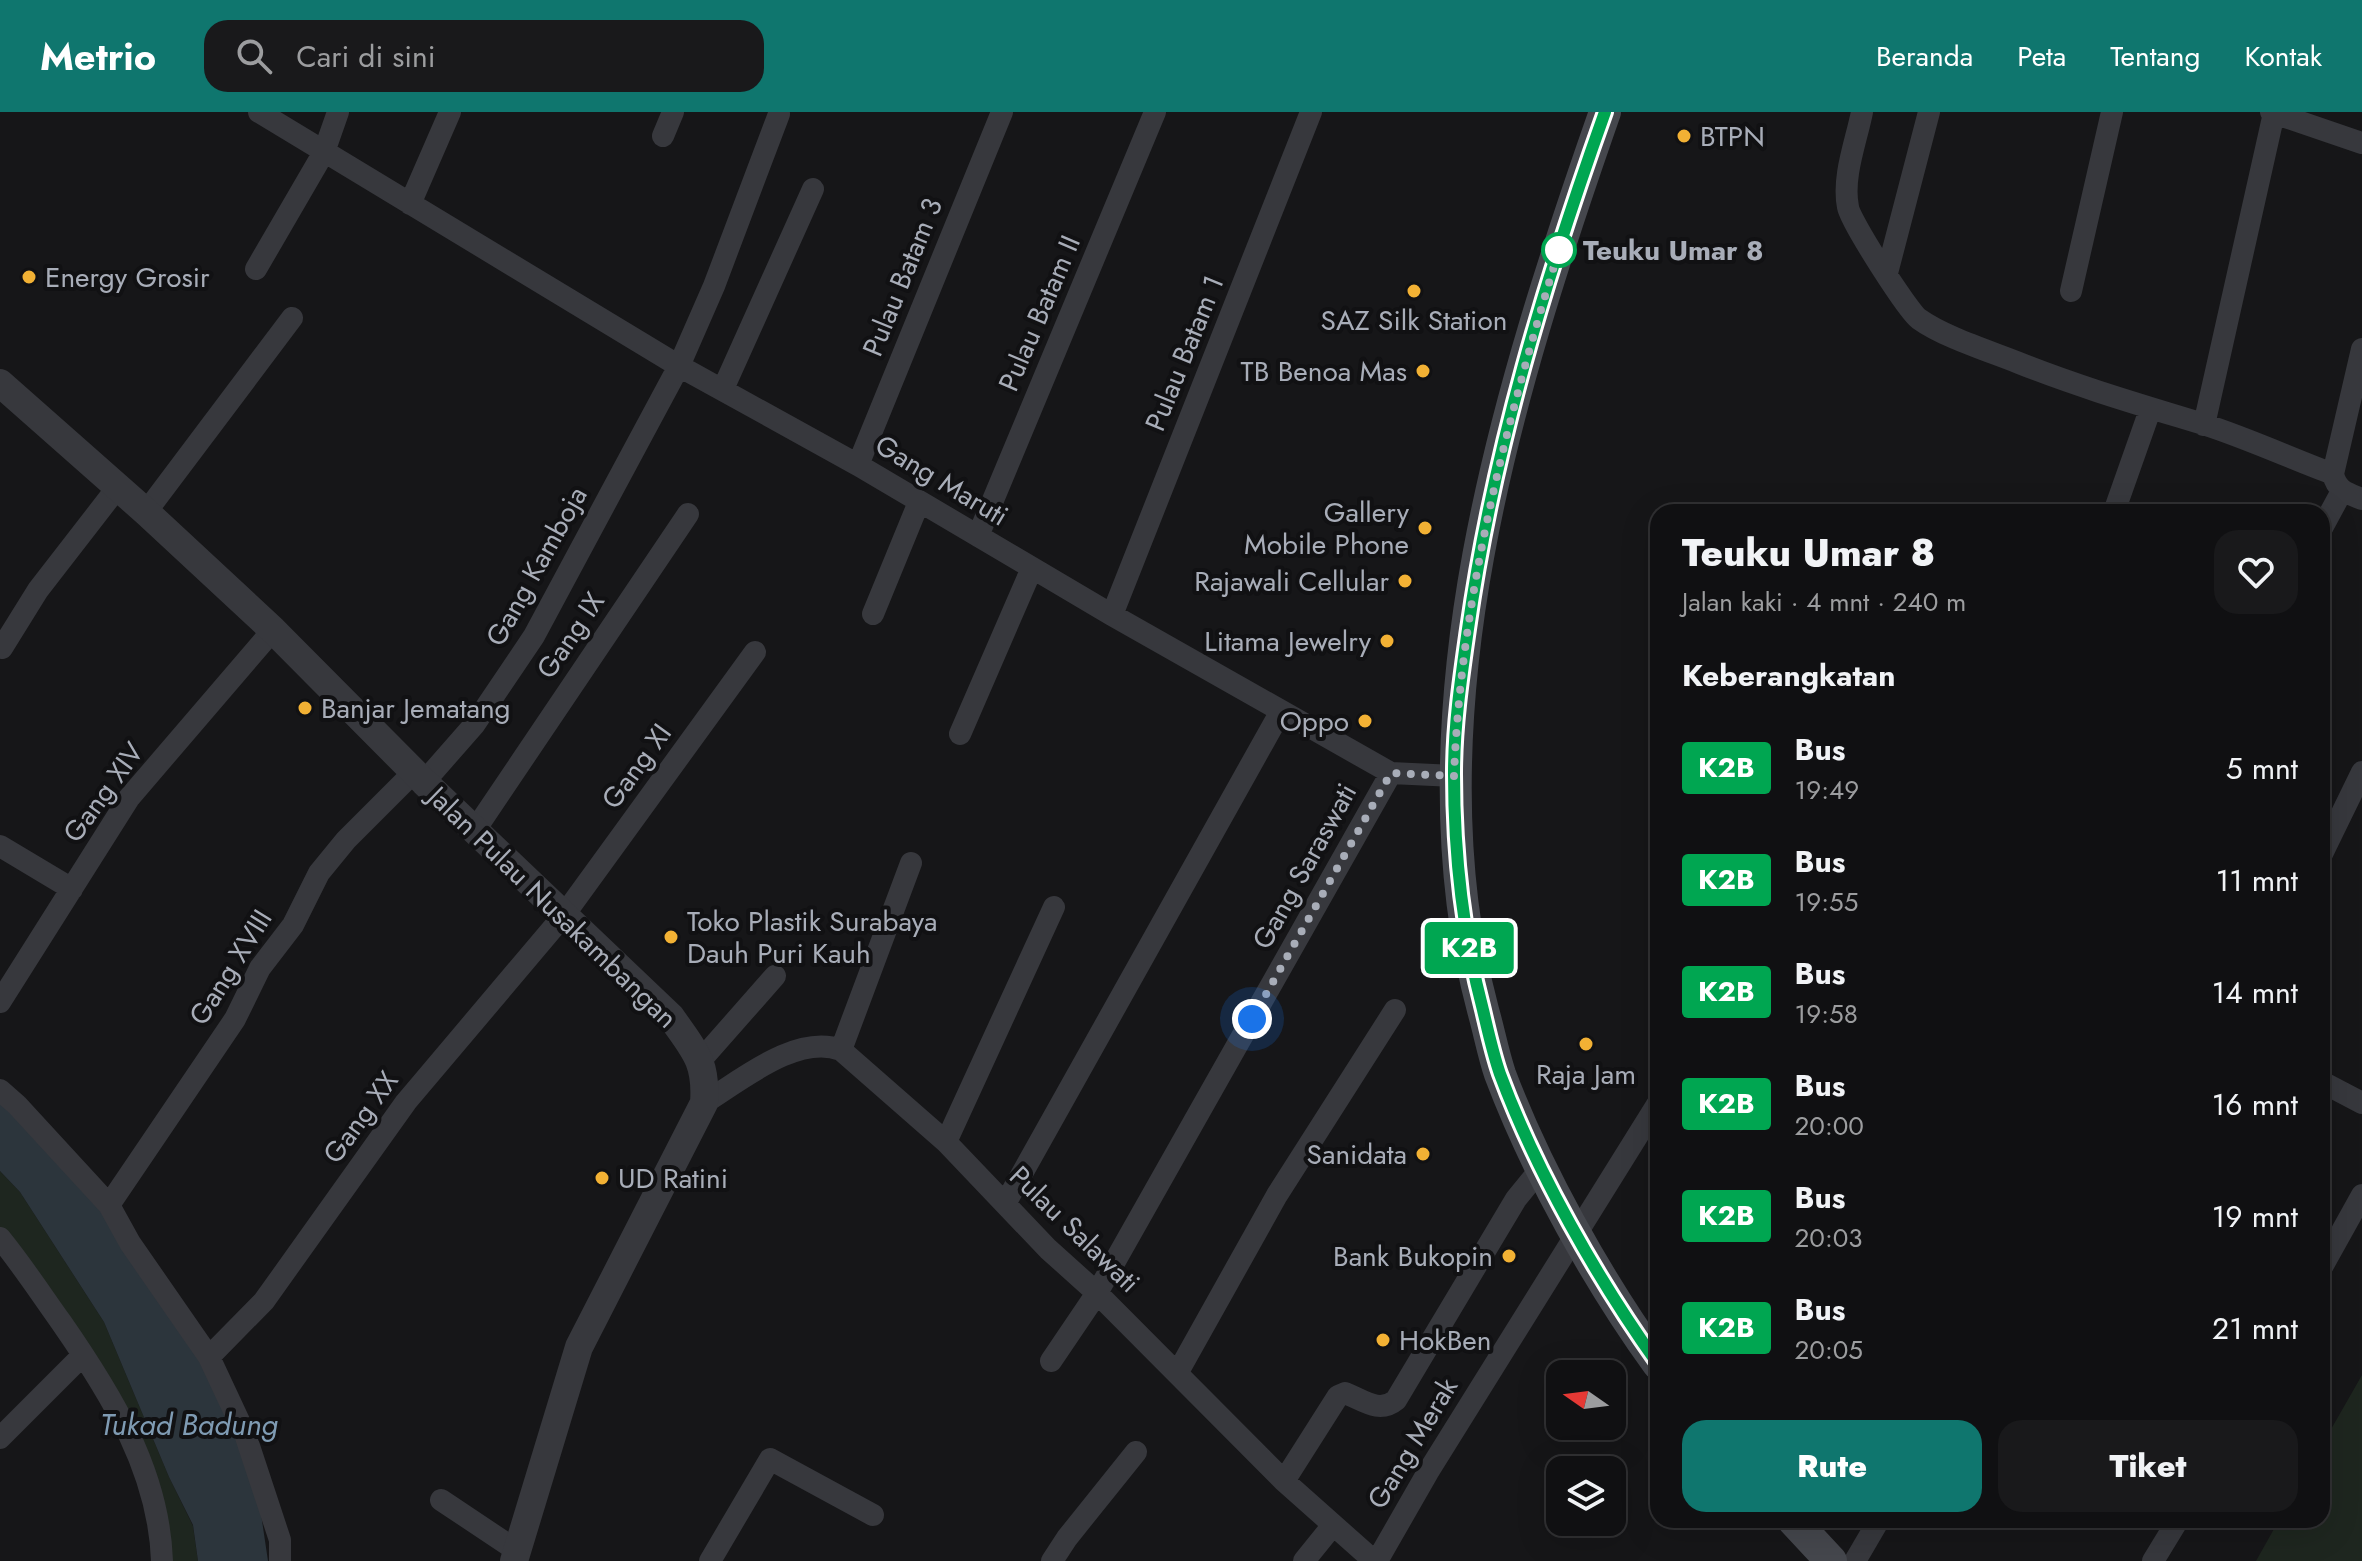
<!DOCTYPE html>
<html lang="id">
<head>
<meta charset="utf-8">
<style>
	:root { --surface:#101012; --page:#19191b; --text:#f1f3f6; --muted:#9c9d9f; --line:#303032; --accent:#0f766e }
	body { margin:0; font-family:Jost,sans-serif; background:var(--page); color:var(--text); height:100vh; display:flex; flex-direction:column; font-size:30px; white-space:nowrap }
	* { box-sizing:border-box; margin:0 }
	p { font-size:26px; color:var(--muted) }
	.icon { flex:none; width:44px; height:44px; fill:none; stroke:currentColor; stroke-width:2; stroke-linecap:round; stroke-linejoin:round }
	.map { position:relative; flex:1; overflow:hidden }
	.panel { position:absolute; left:1650px; top:392px; width:680px; height:1024px; display:flex; flex-direction:column; background:var(--surface); border-radius:24px; box-shadow:0 8px 32px #0002,0 0 0 2px var(--line) }
	.panel>* { flex:none }
	.badge { padding:0 16px; border-radius:6px; font-size:28px; line-height:52px }
	.needle { width:52px; rotate:284deg }
	.fabs { position:absolute; left:1546px; top:1248px; display:grid; gap:16px }
	.fabs a { display:grid; place-items:center; width:80px; height:80px; border-radius:16px; background:var(--surface); box-shadow:0 8px 32px #0002,0 0 0 2px var(--line); font-size:40px }
	.you { position:absolute; width:40px; height:40px; margin:-20px; border:6px solid #fff; border-radius:50%; background:#1a73e8; box-shadow:0 0 0 12px #1a73e833 }
	.map>.badge { position:absolute; translate:-50% -50%; box-shadow:0 0 0 4px #fff }
	h2 { padding:0 32px; font-size:30px; line-height:72px }
	.round { display:grid; place-items:center; flex:none; width:84px; height:84px; border-radius:24px; background:var(--page) }
	.summary { display:flex; align-items:center; justify-content:space-between; height:136px; padding:0 32px }
	h1 { font-size:38px; font-weight:800; line-height:60px }
	.primary-button { display:flex; gap:16px; margin-top:auto; padding:16px 32px }
	.primary-button a { flex:1; height:92px; border-radius:24px; background:var(--accent); color:#fff; font-size:32px; font-weight:800; line-height:92px; text-align:center }
	.primary-button a+a { background:var(--page); color:var(--text) }
	ul { padding:0; list-style:none }
	li { display:flex; align-items:center; gap:24px; height:112px; padding:0 32px }
	li div { flex:1 }
	li b { display:block; font-size:30px }
	li em { font-style:normal }
	li .badge { min-width:88px; font-weight:700; text-align:center }
	header { display:flex; align-items:center; gap:48px; box-sizing:border-box; height:112px; padding:0 40px; background:var(--accent); color:#fff }
	header strong { font-size:38px }
	nav { display:flex; gap:44px; margin-inline-start:auto; font-size:28px }
	.search { width:560px; height:72px; background:var(--page); display:flex; align-items:center; gap:20px; box-sizing:border-box; padding:0 28px; border-radius:24px; color:var(--muted); font-size:30px }
	.map>svg:first-child { display:block }
</style>
</head>
<body>
<header>
<strong>Metrio</strong>
<div class="search"><svg class="icon" aria-label="search" viewBox="0 0 24 24"><circle cx="10" cy="10" r="6"/><path d="M15 15l6 6"/></svg>Cari di sini</div>
<nav><a>Beranda</a><a>Peta</a><a>Tentang</a><a>Kontak</a></nav>
</header>
<div class="map">
<svg width="2362" height="1449" viewBox="0 0 2362 1449">
	<rect width="100%" height="100%" fill="#161618"/>
	<path fill="#1e261f" d="M0 1059 20 1080 104 1210 169 1365 193 1414 198 1449H167V1435L72 1216 0 1115Z
		M2362 1263V1449H2256L2279 1408H2322V1333Z"/>
	<path fill="#2c353c" d="M0 986 63 1049 158 1176 217 1278 257 1375 268 1449H198L193 1413 169 1365 104 1210 20 1080 0 1059Z"/>
	<g fill="none" stroke-linecap="round" stroke-linejoin="round">
		<path stroke="#37383d" stroke-width="22" d="M259 0 679 254 858 353 1112 503 1391 661 1454 664
			M1862 0C1856 30 1842 65 1848 95 1850 109 1908 199 1919 207 1944 225 1989 239 2019 251 2079 275 2141 293 2203 312 2247 326 2290 346 2333 362
			M2271 0 2362 31
			M663 24 673 0
			M410 92 450 0
			M256 157 324 40 338 0
			M1887 161 1929 0
			M2071 179 2112 0
			M2362 237 2333 362C2337 379 2347 381 2362 387
			M723 277 813 77
			M2204 313 2274 1
			M858 353 1002 0
			M146 400 292 206
			M2114 400 2150 298
			M2322 416 2342 379
			M978 424 1155 0
			M873 502 919 390
			M1112 503 1311 0
			M2 536 38 478 117 376
			M960 622 1032 456
			M424 670 474 613 534 524 679 254 714 174 779 2
			M475 718 688 402
			M0 734 72 777
			M2322 742 2362 660
			M0 890 129 686 273 518
			M841 938 911 751
			M701 948 775 864
			M2322 970 2362 991
			M0 978 17 993 109 1093 130 1131 209 1245 245 1322 280 1428V1449
			M704 991C740 969 797 921 841 938L946 1030 1048 1137 1097 1181 1284 1369 1374 1449
			M946 1030 1054 795
			M1005 1092 1281 599
			M109 1093 235 907 260 856 293 813 319 761 346 728 414 660
			M0 1126C22 1153 41 1182 61 1210 111 1282 159 1359 162 1449
			M2322 1155 2362 1083
			M209 1245 264 1189 406 990 564 803 755 540
			M1051 1249 1097 1181 1391 661
			M1178 1260 1277 1083 1395 898
			M0 1326 83 1243
			M1284 1369 1338 1284 1345 1281C1363 1288 1379 1302 1396 1288L1516 1087 1542 1055
			M441 1388 519 1440
			M710 1449 770 1347 873 1403
			M1052 1449 1067 1426 1136 1340
			M1304 1449 1333 1413
			M1377 1449 1428 1360 1658 991
			M1855 1449 1879 1408
			M2153 1449 2178 1408"/>
		<path stroke="#37383d" stroke-width="28" d="M0 271 146 400 273 518 424 670 671 905C694 938 707 949 704 991L579 1235 514 1449"/>
		<path stroke="#45474d" stroke-width="32" d="M1605 0C1508 277 1405 605 1483 898 1489 919 1493 941 1500 962 1536 1058 1598 1169 1658 1252
			M1793 1408 1831 1449"/>
	</g>
	<g fill="none" stroke-linecap="round" stroke-linejoin="round">
		<g stroke="#fff" stroke-width="18">
			<path id="line" d="M1605 0C1545 168 1493 340 1468 517 1461 566 1454 613 1454 662 1454 741 1463 822 1483 898 1488 919 1493 942 1500 962 1536 1059 1598 1168 1658 1252"/>
		</g>
		<use href="#line" stroke="#00a651" stroke-width="12"/>
		<path stroke="#a8adb8" stroke-width="8" stroke-dasharray="0 14.4" d="M1252 907 1391 661 1454 664C1461 481 1508 305 1561 131L1559 138"/>
	</g>
	<g fill="#f2b134" stroke="#111113" stroke-width="3">
		<circle cx="1684" cy="24" r="8"/>
		<circle cx="29" cy="165" r="8"/>
		<circle cx="1414" cy="179" r="8"/>
		<circle cx="1423" cy="259" r="8"/>
		<circle cx="1425" cy="416" r="8"/>
		<circle cx="1405" cy="469" r="8"/>
		<circle cx="1387" cy="529" r="8"/>
		<circle cx="305" cy="596" r="8"/>
		<circle cx="1365" cy="609" r="8"/>
		<circle cx="671" cy="825" r="8"/>
		<circle cx="1586" cy="932" r="8"/>
		<circle cx="1423" cy="1042" r="8"/>
		<circle cx="602" cy="1066" r="8"/>
		<circle cx="1509" cy="1144" r="8"/>
		<circle cx="1383" cy="1228" r="8"/>
	</g>
	<circle fill="#fff" stroke="#00a651" stroke-width="4" cx="1559" cy="138" r="16"/>
	<g text-anchor="middle" stroke-width="8" stroke-linejoin="round" paint-order="stroke">
		<g font-size="28" fill="#a8adb8" stroke="#111113" text-anchor="end">
			<text x="1700" y="34" text-anchor="start">BTPN</text>
			<text x="45" y="175" text-anchor="start">Energy Grosir</text>
			<text x="1414" y="218" text-anchor="middle">SAZ Silk Station</text>
			<text x="1407" y="269">TB Benoa Mas</text>
			<text x="1409" y="410">Gallery<tspan x="1409" dy="32">Mobile Phone</tspan></text>
			<text x="1389" y="479">Rajawali Cellular</text>
			<text x="1371" y="539">Litama Jewelry</text>
			<text x="321" y="606" text-anchor="start">Banjar Jematang</text>
			<text x="1349" y="619">Oppo</text>
			<text x="687" y="819" text-anchor="start">Toko Plastik Surabaya<tspan x="687" dy="32">Dauh Puri Kauh</tspan></text>
			<text x="1586" y="972" text-anchor="middle">Raja Jam</text>
			<text x="1407" y="1052">Sanidata</text>
			<text x="618" y="1076" text-anchor="start">UD Ratini</text>
			<text x="1493" y="1154">Bank Bukopin</text>
			<text x="1399" y="1238" text-anchor="start">HokBen</text>
		</g>
		<g font-size="28" font-weight="bold" fill="#a8adb8" stroke="#111113" text-anchor="start">
			<text x="1583" y="148">Teuku Umar 8</text>
		</g>
		<g font-size="28" fill="#a8adb8" stroke="#111113">
			<text transform="translate(902 165) rotate(-68)" y="10">Pulau Batam 3</text>
			<text transform="translate(1039 201) rotate(-67)" y="10">Pulau Batam II</text>
			<text transform="translate(1184 241) rotate(-68)" y="10">Pulau Batam 1</text>
			<text transform="translate(942 368) rotate(31)" y="10">Gang Maruti</text>
			<text transform="translate(536 454) rotate(-61)" y="10">Gang Kamboja</text>
			<text transform="translate(570 523) rotate(-56)" y="10">Gang IX</text>
			<text transform="translate(636 654) rotate(-54)" y="10">Gang XI</text>
			<text transform="translate(103 680) rotate(-54)" y="10">Gang XIV</text>
			<text transform="translate(1304 754) rotate(-61)" y="10">Gang Saraswati</text>
			<text transform="translate(553 795) rotate(44)" y="10">Jalan Pulau Nusakambangan</text>
			<text transform="translate(230 855) rotate(-58)" y="10">Gang XVIII</text>
			<text transform="translate(360 1005) rotate(-54)" y="10">Gang XX</text>
			<text transform="translate(1075 1117) rotate(44)" y="10">Pulau Salawati</text>
			<text transform="translate(1412 1331) rotate(-59)" y="10">Gang Merak</text>
		</g>
		<g font-size="30" font-style="italic" fill="#7f9bb3" stroke="#111113">
			<text x="189" y="1323">Tukad Badung</text>
		</g>
	</g>
</svg>
<div class="fabs">
<a><svg class="needle" viewBox="-14 -14 28 28"><path d="M0-13l5 13h-10z" fill="#e53935"/><path d="M0 13l5-13h-10z" fill="#9c9d9f"/></svg></a>
<a><svg class="icon" aria-label="layers" viewBox="0 0 24 24"><path d="M12 4l9 5-9 5-9-5zM3 14l9 5 9-5"/></svg></a>
</div>
<div class="you" style="left:1252px;top:907px"></div>
<b class="badge" style="left:1469px;top:836px;background:#00a651;color:#fff">K2B</b>
<section class="panel">
<div class="summary"><div><h1>Teuku Umar 8</h1><p>Jalan kaki · 4 mnt · 240 m</p></div><a class="round"><svg class="icon" aria-label="heart" viewBox="0 0 24 24"><path d="M12 20l-8-8c-3-5 5-10 8-4 3-6 11-1 8 4z"/></svg></a></div>
<h2>Keberangkatan</h2>
<ul>
<li><span class="badge" style="background:#00a651;color:#fff">K2B</span><div><b>Bus</b><p>19:49</p></div><em>5 mnt</em></li>
<li><span class="badge" style="background:#00a651;color:#fff">K2B</span><div><b>Bus</b><p>19:55</p></div><em>11 mnt</em></li>
<li><span class="badge" style="background:#00a651;color:#fff">K2B</span><div><b>Bus</b><p>19:58</p></div><em>14 mnt</em></li>
<li><span class="badge" style="background:#00a651;color:#fff">K2B</span><div><b>Bus</b><p>20:00</p></div><em>16 mnt</em></li>
<li><span class="badge" style="background:#00a651;color:#fff">K2B</span><div><b>Bus</b><p>20:03</p></div><em>19 mnt</em></li>
<li><span class="badge" style="background:#00a651;color:#fff">K2B</span><div><b>Bus</b><p>20:05</p></div><em>21 mnt</em></li>
</ul>
<div class="primary-button"><a>Rute</a><a>Tiket</a></div>
</section>
</div>
</body>
</html>
